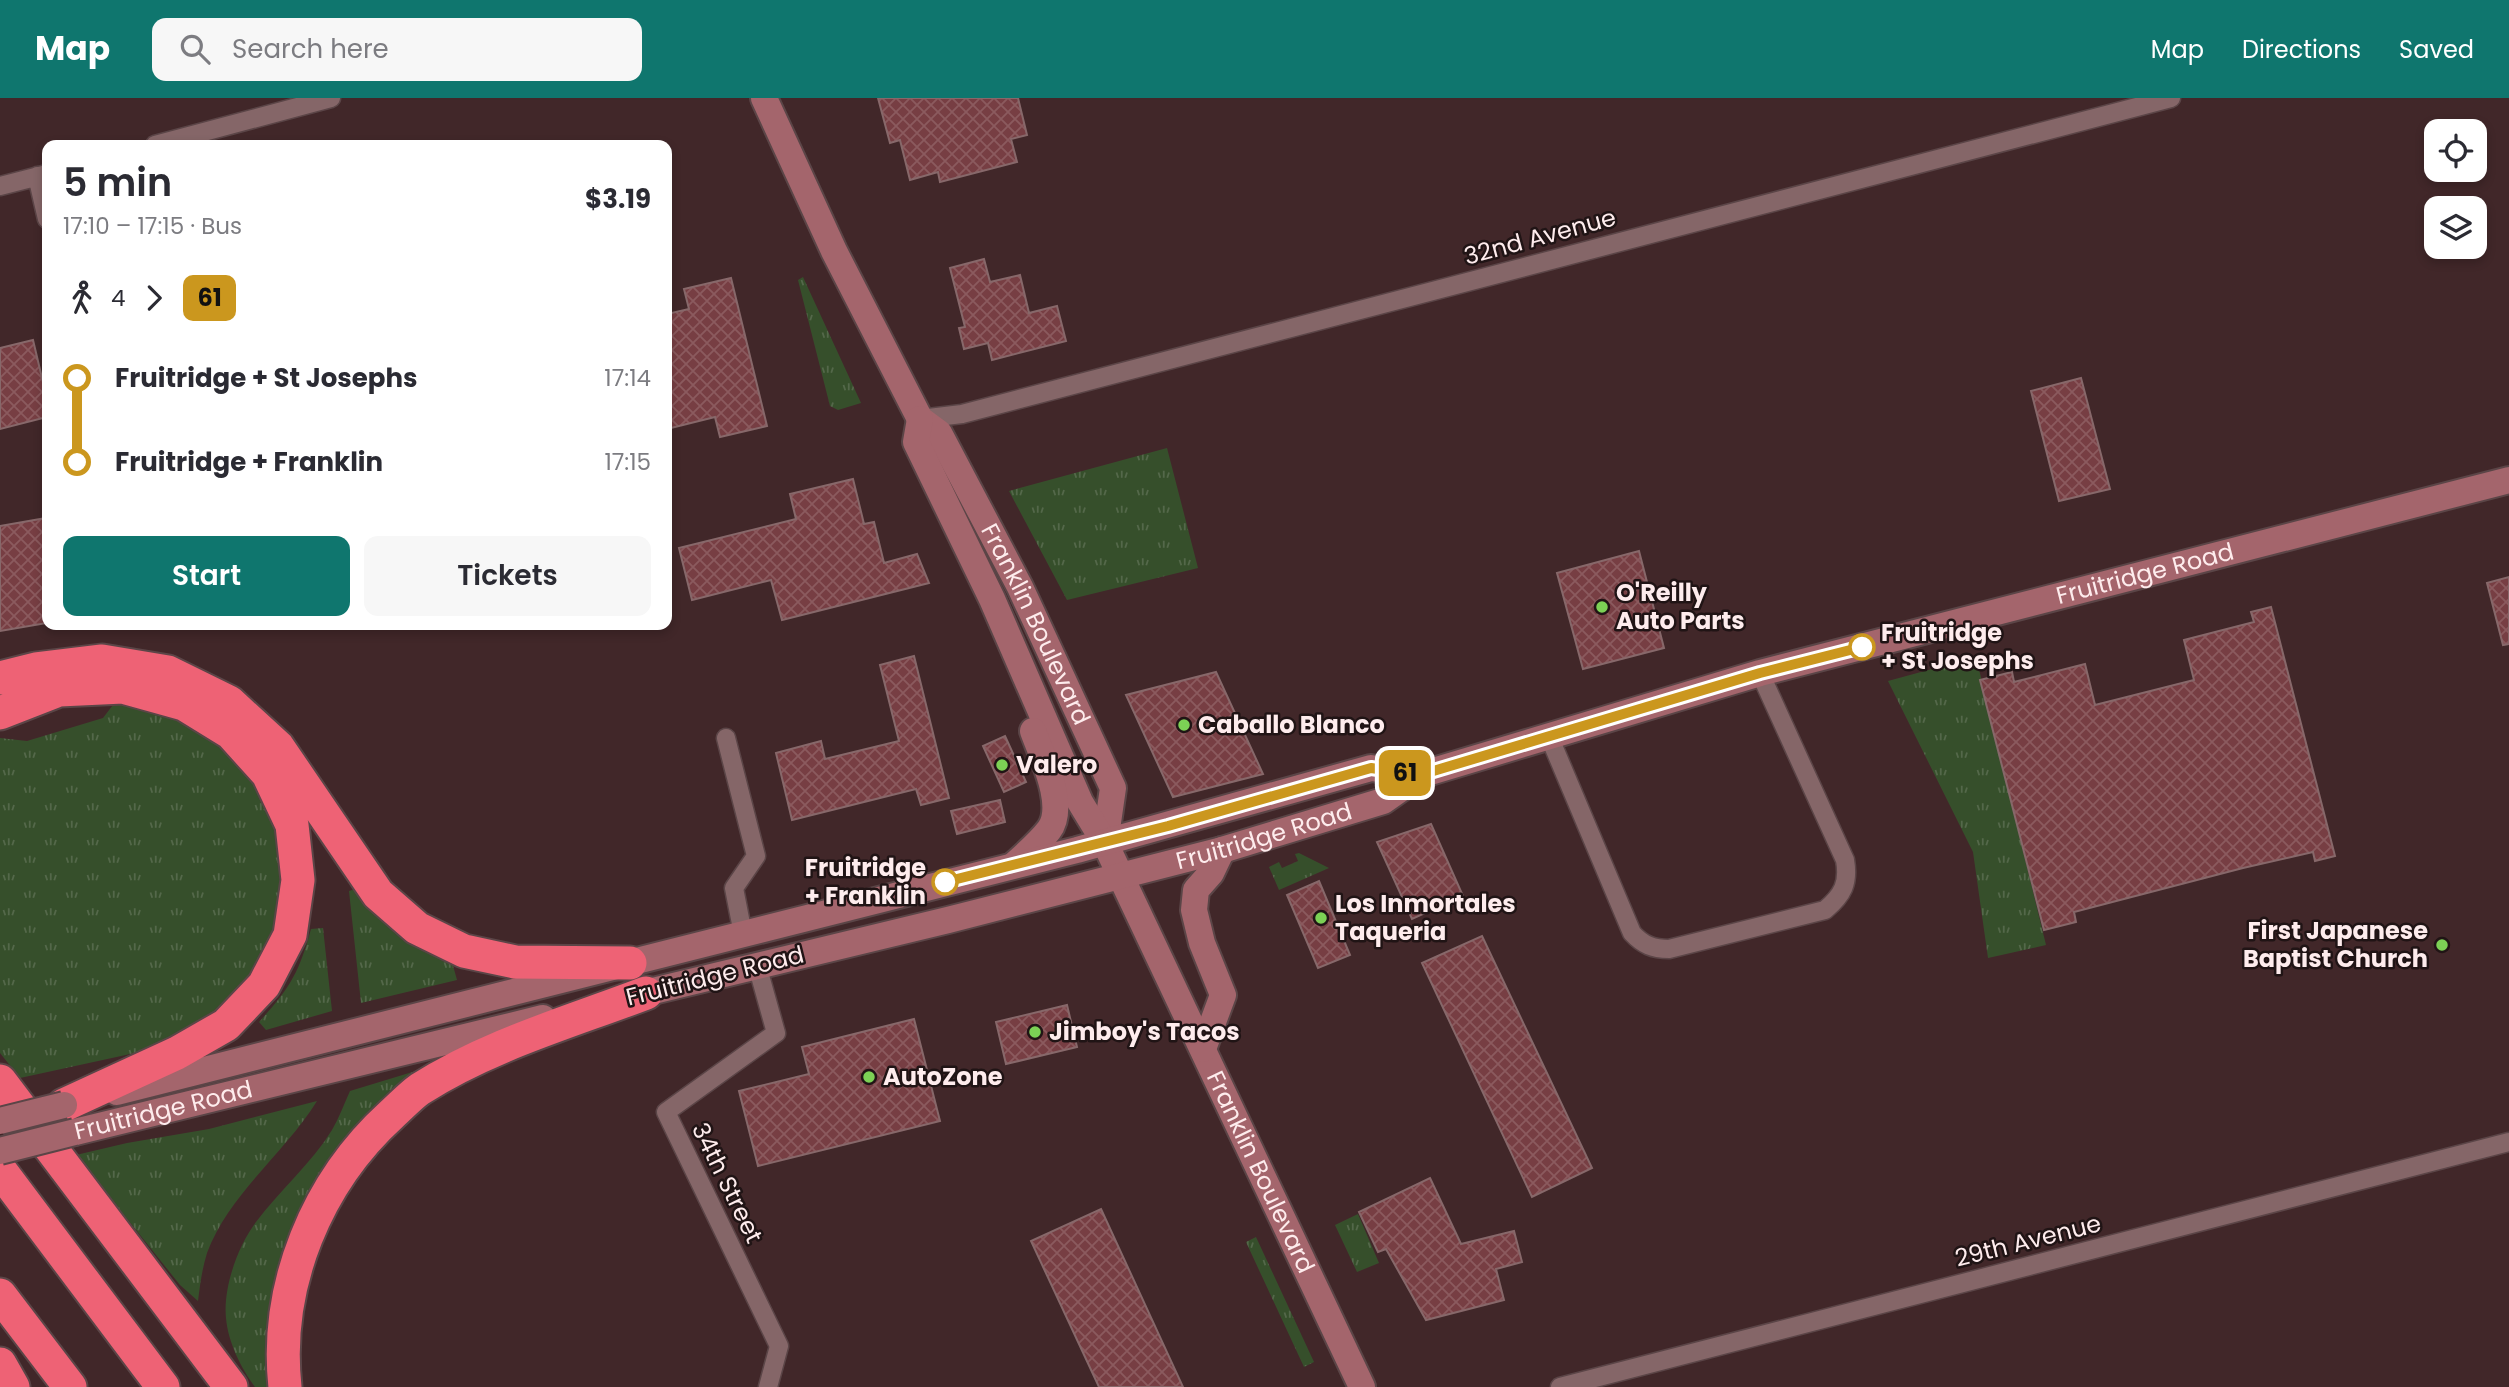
<!DOCTYPE html>
<html lang="en">
<head>
<meta charset="utf-8">
<style>
	:root { --surface:#fff; --page:#f7f7f7; --text:#2b2b33; --muted:#7c7c81; --accent:#0f766e }
	body { margin:0; font-family:Poppins,sans-serif; background:var(--page); color:var(--text); height:100vh; display:flex; flex-direction:column; font-size:26px; white-space:nowrap }
	* { box-sizing:border-box; margin:0 }
	p { font-size:23px; color:var(--muted) }
	.icon { flex:none; width:38px; height:38px; fill:none; stroke:currentColor; stroke-width:2; stroke-linecap:round; stroke-linejoin:round }
	.map { position:relative; flex:1; overflow:hidden }
	.drawer { position:absolute; left:42px; top:42px; width:630px; height:490px; display:flex; flex-direction:column; background:var(--surface); border-radius:14px; box-shadow:0 4px 10px #0003 }
	.drawer>* { flex:none }
	.badge { padding:0 14px; border-radius:10px; font-size:24px; line-height:46px }
	.tools { position:absolute; left:2424px; top:21px; display:grid; gap:14px }
	.tools a { display:grid; place-items:center; width:63px; height:63px; border-radius:14px; background:var(--surface); box-shadow:0 4px 10px #0003; font-size:35px }
	.map>.badge { position:absolute; translate:-50% -50%; box-shadow:0 0 0 4px #fff }
	.legs { display:flex; align-items:center; gap:10px; height:77px; padding:0 21px; font-size:23px }
	.legs p { margin-inline-start:auto }
	.head { display:flex; align-items:center; justify-content:space-between; height:119px; padding:0 21px }
	h1 { font-size:38px; font-weight:600; line-height:52px }
	.primary-button { display:flex; gap:14px; margin-top:auto; padding:14px 21px }
	.primary-button a { flex:1; height:80px; border-radius:14px; background:var(--accent); color:#fff; font-size:28px; font-weight:600; line-height:80px; text-align:center }
	.primary-button a+a { background:var(--page); color:var(--text) }
	ul { padding:0 21px; list-style:none }
	li { display:flex; align-items:center; gap:24px; height:84px; font-size:26px }
	li i { display:grid; place-items:center; width:10px; height:100%; margin:0 9px; background:currentColor }
	li i::after { content:''; width:18px; height:18px; margin:-9px; border:5px solid; border-radius:50%; background:var(--surface) }
	li p { margin-inline-start:auto }
	li:first-child i { background:linear-gradient(#0000 50%,currentColor 0) }
	li:last-child i { background:linear-gradient(currentColor 50%,#0000 0) }
	header { display:flex; align-items:center; gap:42px; box-sizing:border-box; height:98px; padding:0 35px; background:var(--accent); color:#fff }
	header strong { font-size:33px }
	nav { display:flex; gap:38px; margin-inline-start:auto; font-size:24px }
	.search { width:490px; height:63px; background:var(--page); display:flex; align-items:center; gap:18px; box-sizing:border-box; padding:0 24px; border-radius:14px; color:var(--muted); font-size:26px }
	.map>svg:first-child { display:block }
</style>
</head>
<body>
<header>
<strong>Map</strong>
<div class="search"><svg class="icon" aria-label="search" viewBox="0 0 24 24"><circle cx="10" cy="10" r="6"/><path d="M15 15l6 6"/></svg>Search here</div>
<nav><a>Map</a><a>Directions</a><a>Saved</a></nav>
</header>
<div class="map">
<svg width="2509" height="1289" viewBox="0 0 2509 1289">
	<defs>
		<pattern id="grass-tufts" width="24" height="20" patternUnits="userSpaceOnUse" patternTransform="scale(1.75)"><rect width="24" height="20" fill="#364f2b"/><path d="M3 7l-1-3M5 7V3M7 7l1-3M15 17l-1-3M17 17v-4M19 17l1-3" fill="none" stroke="#54684a"/></pattern>
		<pattern id="building-cross-hatch" width="8" height="8" patternUnits="userSpaceOnUse" patternTransform="scale(1.75)"><rect width="8" height="8" fill="#773e43"/><path d="M0 0l8 8M0 8l8-8" fill="none" stroke="#8b5a5e"/></pattern>
	</defs>
	<rect width="100%" height="100%" fill="#412729"/>
	<path fill="url(#grass-tufts)" d="M803 179 861 305 838 312 830 308 798 182Z
		M1167 350 1198 470 1067 502 1009 393Z
		M1976 559 2046 847 1988 860 1973 754 1888 583Z
		M119 599 192 620 258 680 272 714 284 764 279 823 261 872 225 911 144 953 20 980 0 955V640L27 643 103 620Z
		M1299 755 1329 770 1279 792 1269 769 1279 764 1282 770 1298 763 1295 756Z
		M359 790 452 864 457 882 361 905 349 793Z
		M323 830 332 913 266 932 259 924C290 890 299 875 311 831Z
		M442 965 345 1053 280 1289H255C241 1270 228 1244 226 1220 223 1189 238 1148 256 1124 280 1092 311 1066 332 1032 339 1020 344 1006 350 993Z
		M317 1003C285 1055 229 1096 207 1155 202 1171 200 1187 198 1203L180 1187 76 1057 127 1045 209 1031Z
		M1358 1116 1379 1165 1357 1174 1335 1127Z
		M1256 1139 1314 1264 1304 1269 1246 1144Z"/>
	<path fill="url(#building-cross-hatch)" stroke="#87686a" stroke-width="2" d="M878 0H1018L1027 37 1011 41 1017 64 940 84 938 74 910 82 900 42 890 45Z
		M984 161 990 184 1020 177 1029 215 1057 208 1066 243 992 262 988 245 964 251 959 230 965 229 950 170Z
		M731 180 767 328 720 339 715 319 667 331V216L689 211 684 191Z
		M33 242 47 301V319L0 331V250Z
		M2081 280 2110 391 2059 403 2031 293Z
		M853 381 864 426 874 424 884 465 917 456 929 485 782 522 771 482 692 502 679 450 796 421 790 396Z
		M46 420 47 525 0 533V428Z
		M1639 453 1664 550 1583 571 1557 475Z
		M2509 479V546L2503 547 2487 485Z
		M2271 509 2335 758 2315 763 2313 754 2243 770 2074 814 2076 824 2044 832 1980 582 2012 574 2014 584 2085 566 2095 607 2194 582 2184 542 2254 524 2251 514Z
		M914 558 949 700 921 707 916 691 792 722 776 655 821 643 825 661 899 643 880 567Z
		M1216 574 1263 676 1173 699 1126 597Z
		M1005 638 1026 684 1004 694 983 648Z
		M1000 702 1005 724 957 736 951 713Z
		M1431 726 1463 798 1412 821 1377 744Z
		M1319 783 1350 857 1318 870 1287 797Z
		M1482 838 1592 1070 1532 1099 1422 865Z
		M1067 907 1077 949 1006 966 996 924Z
		M914 921 940 1023 758 1068 739 993 809 976 802 949Z
		M1430 1080 1461 1146 1514 1133 1522 1164 1496 1171 1504 1202 1426 1222 1386 1151 1378 1154 1359 1114Z
		M1101 1111 1183 1289H1099L1031 1143Z"/>
	<g fill="none" stroke-linecap="round" stroke-linejoin="round">
		<g stroke="#5b4547" stroke-width="21">
			<path id="minor" d="M155 47 331 0
				M37 78 47 121
				M0 88 47 76
				M920 321 962 316 2171 0
				M1549 638 1632 835C1643 847 1653 851 1669 851L1825 812C1843 797 1849 785 1845 762L1760 575
				M726 640 756 758 734 790 743 836
				M757 867 776 935 666 1014 779 1248 768 1289
				M1560 1289 2509 1044"/>
		</g>
		<g stroke="#5b4547" stroke-width="30">
			<g id="secondary">
				<path id="s1" d="M764 0 834 153 920 321 939 335 1020 489 1113 690 1105 745"/>
				<path id="s2" d="M920 321 916 344 992 501 1080 704 1105 745 1362 1289"/>
				<path d="M1014 767C1026 756 1039 745 1049 732 1067 708 1042 658 1033 633"/>
				<path id="s3" d="M628 899 948 822 1222 752 1383 703 1420 677 1760 575 2509 382"/>
				<path d="M1203 951 1223 897 1202 845 1194 812 1196 792 1211 775 1222 752"/>
				<path d="M117 994 1077 752 1371 670 1420 677"/>
				<path id="s4" d="M75 1034 543 920"/>
			</g>
		</g>
		<g stroke="#5b4547" stroke-width="37">
			<path id="motorway" d="M0 580 36 571 102 563 168 574 229 604 278 649 378 796 417 830 464 853 515 864 630 865
				M0 615 59 592 123 589 184 606 231 635 268 676 292 727 298 782 290 837 264 887 226 927 177 955 64 1007
				M0 983 231 1289
				M0 1072 163 1289
				M0 1197 70 1289
				M0 1266 13 1289
				M285 1289C274 1187 317 1084 392 1016 401 1008 410 998 420 991 489 947 570 924 646 895"/>
		</g>
		<use href="#minor" stroke="#856668" stroke-width="18"/>
		<use href="#secondary" stroke="#a4656c" stroke-width="26"/>
		<use href="#motorway" stroke="#ee6275" stroke-width="33"/>
		<g stroke="#5b4547" stroke-width="30" stroke-linecap="butt">
			<path id="secondary-bridge" d="M0 1023 64 1007
				M0 1053 75 1034"/>
		</g>
		<use href="#secondary-bridge" stroke="#a4656c" stroke-width="26"/>
	</g>
	<g fill="none" stroke-linecap="round" stroke-linejoin="round">
		<g stroke="#fff" stroke-width="16">
			<path id="line-1" d="M945 784 1168 728 1371 670 1420 677 1760 575 1862 549"/>
		</g>
		<use href="#line-1" stroke="#cb971e" stroke-width="10"/>
	</g>
	<g fill="#7cd155" stroke="#201415" stroke-width="2.5">
		<circle cx="1602" cy="509" r="7"/>
		<circle cx="1184" cy="627" r="7"/>
		<circle cx="1002" cy="667" r="7"/>
		<circle cx="1321" cy="820" r="7"/>
		<circle cx="2442" cy="847" r="7"/>
		<circle cx="1035" cy="934" r="7"/>
		<circle cx="869" cy="979" r="7"/>
	</g>
	<g fill="#fff" stroke="#cb971e" stroke-width="3.5">
		<circle cx="1862" cy="549" r="12"/>
		<circle cx="945" cy="784" r="12"/>
	</g>
	<g text-anchor="middle" stroke-width="5" stroke-linejoin="round" paint-order="stroke">
		<g font-size="24" fill="#feeced" stroke="#201415">
			<text transform="translate(1540 139) rotate(-15)" y="8">32nd Avenue</text>
			<text dy="8" stroke="none"><textPath href="#s3" startOffset="1578">Fruitridge Road</textPath></text>
			<text dy="8" stroke="none"><textPath href="#s1" startOffset="595">Franklin Boulevard</textPath></text>
			<text dy="8" stroke="none"><textPath href="#s3" startOffset="656">Fruitridge Road</textPath></text>
			<text transform="translate(715 878) rotate(-14)" y="8">Fruitridge Road</text>
			<text dy="8" stroke="none"><textPath href="#s4" startOffset="91">Fruitridge Road</textPath></text>
			<text dy="8" stroke="none"><textPath href="#s2" startOffset="831">Franklin Boulevard</textPath></text>
			<text transform="translate(727 1085) rotate(64)" y="8">34th Street</text>
			<text transform="translate(2028 1143) rotate(-14)" y="8">29th Avenue</text>
		</g>
		<g font-size="24" font-weight="bold" fill="#feeced" stroke="#201415" text-anchor="start">
			<text x="1616" y="503">O'Reilly<tspan x="1616" dy="28">Auto Parts</tspan></text>
			<text x="1198" y="635">Caballo Blanco</text>
			<text x="1016" y="675">Valero</text>
			<text x="1335" y="814">Los Inmortales<tspan x="1335" dy="28">Taqueria</tspan></text>
			<text x="2428" y="841" text-anchor="end">First Japanese<tspan x="2428" dy="28">Baptist Church</tspan></text>
			<text x="1049" y="942">Jimboy's Tacos</text>
			<text x="883" y="987">AutoZone</text>
		</g>
		<g font-size="24" font-weight="bold" fill="#feeced" stroke="#201415" text-anchor="start">
			<text x="1881" y="543">Fruitridge<tspan x="1881" dy="28">+ St Josephs</tspan></text>
			<text x="926" y="778" text-anchor="end">Fruitridge<tspan x="926" dy="28">+ Franklin</tspan></text>
		</g>
	</g>
</svg>
<div class="tools">
<a><svg class="icon" aria-label="locate" viewBox="0 0 24 24"><circle cx="12" cy="12" r="6"/><path d="M12 2v4M12 18v4M2 12h4M18 12h4"/></svg></a>
<a><svg class="icon" aria-label="layers" viewBox="0 0 24 24"><path d="M12 4l9 5-9 5-9-5zM3 14l9 5 9-5"/></svg></a>
</div>
<b class="badge" style="left:1405px;top:675px;background:#cb971e;color:#111">61</b>
<section class="drawer">
<div class="head"><div><h1>5 min</h1><p>17:10 – 17:15 · Bus</p></div><b>$3.19</b></div>
<div class="legs"><svg class="icon" aria-label="walk" viewBox="0 0 24 24"><circle cx="13" cy="4" r="2"/><path d="M13 8l-2 6 4 7M11 14l-3 7M7 12l3-4h3l4 4"/></svg>4<svg class="icon" aria-label="forward" viewBox="0 0 24 24"><path d="M9 5l7 7-7 7"/></svg><b class="badge" style="background:#cb971e;color:#111">61</b></div>
<ul>
<li><i style="color:#cb971e"></i><b>Fruitridge + St Josephs</b><p>17:14</p></li>
<li><i style="color:#cb971e"></i><b>Fruitridge + Franklin</b><p>17:15</p></li>
</ul>
<div class="primary-button"><a>Start</a><a>Tickets</a></div>
</section>
</div>
</body>
</html>
